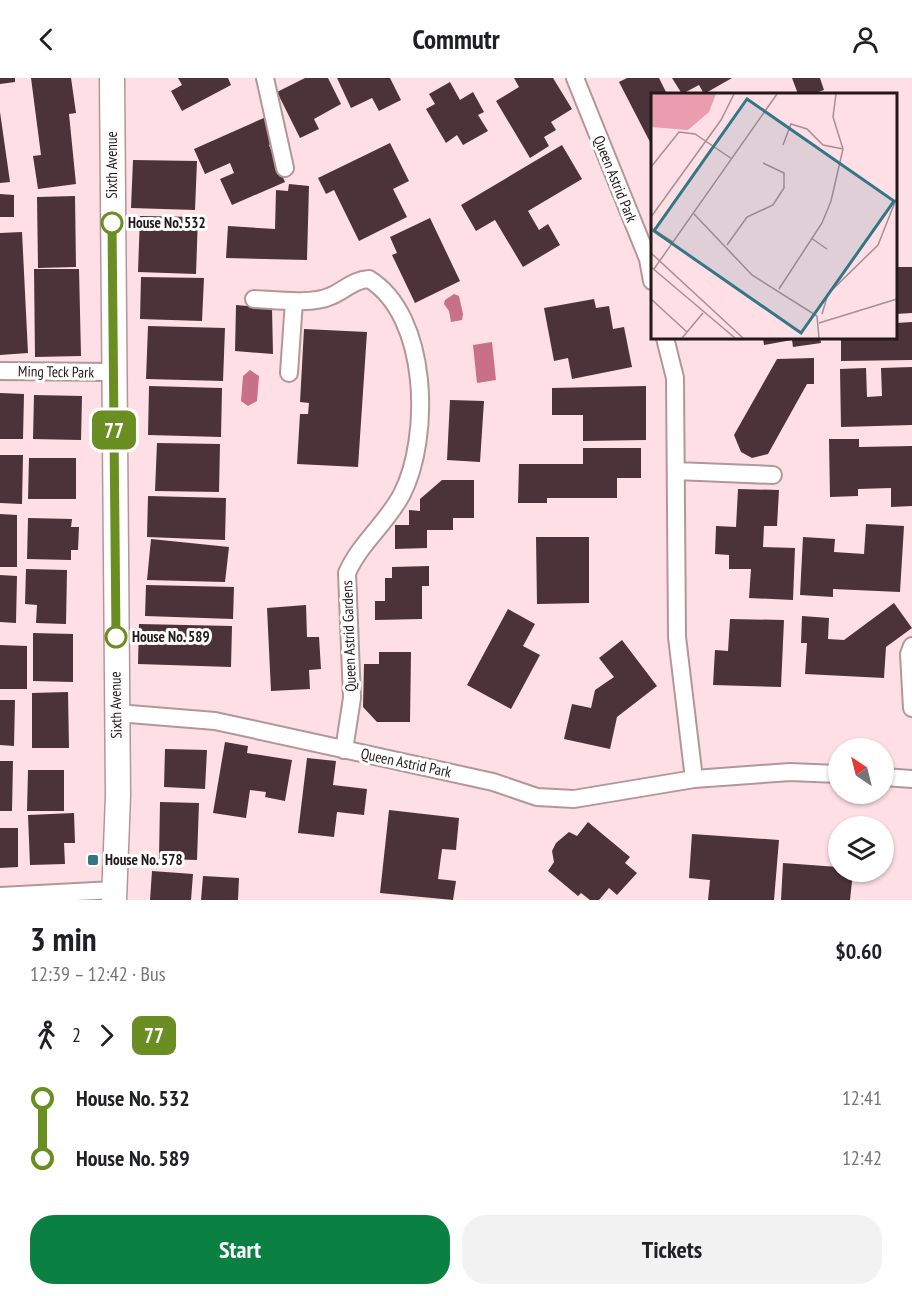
<!DOCTYPE html>
<html lang="en">
<head>
<meta charset="utf-8">
<style>
	:root { --surface:#fff; --page:#f2f2f2; --text:#202124; --muted:#757577; --accent:#0b8043 }
	body { margin:0; font-family:"PT Sans Narrow",sans-serif; background:var(--page); color:var(--text); height:100vh; display:flex; flex-direction:column; font-size:22px; white-space:nowrap }
	* { box-sizing:border-box; margin:0 }
	p { font-size:20px; color:var(--muted) }
	.icon { flex:none; width:33px; height:33px; fill:none; stroke:currentColor; stroke-width:2; stroke-linecap:round; stroke-linejoin:round }
	.map { position:relative; height:822px; overflow:hidden }
	.sheet { display:flex; flex-direction:column; background:var(--surface); flex:1 }
	.sheet>* { flex:none }
	.badge { padding:0 12px; border-radius:9px; font-size:21px; line-height:39px }
	.needle { width:39px; rotate:325deg }
	.buttons { position:absolute; left:828px; top:660px; display:grid; gap:12px }
	.buttons a { display:grid; place-items:center; width:66px; height:66px; border-radius:50%; background:var(--surface); box-shadow:0 2px 4px #0004; font-size:30px }
	.map>.badge { position:absolute; translate:-50% -50%; box-shadow:0 0 0 3px #fff }
	.legs { display:flex; align-items:center; gap:9px; height:66px; padding:0 30px; font-size:20px }
	.legs p { margin-inline-start:auto }
	.overview { display:flex; align-items:center; justify-content:space-between; height:102px; padding:0 30px }
	h1 { font-size:33px; font-weight:600; line-height:45px }
	.button { display:flex; gap:12px; margin-top:auto; padding:12px 30px }
	.button a { flex:1; height:69px; border-radius:24px; background:var(--accent); color:#fff; font-size:24px; font-weight:600; line-height:69px; text-align:center }
	.button a+a { background:var(--page); color:var(--text) }
	ul { padding:0 30px; list-style:none }
	li { display:flex; align-items:center; gap:21px; height:60px; font-size:22px }
	li i { display:grid; place-items:center; width:9px; height:100%; margin:0 8px; background:currentColor }
	li i::after { content:''; width:15px; height:15px; margin:-8px; border:4px solid; border-radius:50%; background:var(--surface) }
	li p { margin-inline-start:auto }
	li:first-child i { background:linear-gradient(#0000 50%,currentColor 0) }
	li:last-child i { background:linear-gradient(currentColor 50%,#0000 0) }
	header { display:flex; justify-content:space-between; align-items:center; height:78px; padding:0 30px; background:var(--surface); font-size:27px; font-weight:600 }
	.map>svg:first-child { display:block }
</style>
</head>
<body>
<header><svg class="icon" aria-label="back" viewBox="0 0 24 24"><path d="M15 5l-7 7 7 7"/></svg>Commutr<svg class="icon" aria-label="person" viewBox="0 0 24 24"><circle cx="12" cy="8" r="4"/><path d="M4 21q1-7 8-7t8 7"/></svg></header>
<div class="map">
<svg width="912" height="822" viewBox="0 0 912 822">
	<rect width="100%" height="100%" fill="#fedfe5"/>
	<path fill="#c77087" d="M454 216 459 218 463 236 462 242 451 244 449 233 444 226 445 222Z
		M492 264 496 302 477 305 473 267Z
		M250 292 259 298 257 323 248 328 241 323 243 298Z"/>
	<path fill="#4b3339" d="M0 0H15V4L0 6Z
		M31 0H71L76 35 69 36 76 106 38 111 33 78 41 77Z
		M178 0H228L231 7 182 33 171 13 182 7Z
		M305 0H328L341 26 314 41 319 51 300 60 277 14Z
		M337 0H390L401 22 379 33 372 20 351 30Z
		M514 0H553L572 31 551 44 556 52 544 59 549 68 530 80 496 23 519 9Z
		M627 0H659L667 16H652L651 66 619 4Z
		M672 0H732L704 16 699 7 682 16Z
		M792 0H820L824 12 812 16H798Z
		M450 4 460 22 473 14 484 34 478 37 488 53 463 67 457 57 446 65 426 31 435 26 429 16Z
		M0 34 10 104 0 105Z
		M266 39 276 64 269 67 285 104 232 127 220 101 234 95 230 85 205 96 194 71Z
		M390 65 409 103 393 111 407 139 359 163 334 112 326 116 318 100Z
		M562 67 582 101 528 133 539 152 548 146 560 167 523 189 495 142 476 153 461 127Z
		M133 82 197 83 195 132 131 130Z
		M289 106 309 108 307 182 226 180 228 148 275 151 276 112 288 113Z
		M0 116 14 117V139H0Z
		M75 118 76 189 38 190 37 119Z
		M140 138 198 139 196 196 138 194Z
		M430 140 460 203 415 225 392 177 397 175 390 159Z
		M22 154 28 275 0 277V155Z
		M896 189H912V235L896 236Z
		M34 191H79L81 278 35 279Z
		M141 199 204 200 202 243 140 241Z
		M594 221 596 230 609 228 613 251 624 249 632 289 572 301 568 280 554 283 544 230Z
		M236 227 272 230 273 276 235 273Z
		M912 244V282L841 283V260H896V245Z
		M148 248 225 250 223 303 146 301Z
		M304 251 367 254 358 389 297 386 300 336H308L309 325 300 324Z
		M763 260H820L821 265 793 269 792 262 764 267Z
		M814 280V306H807L768 376 752 380 741 374 734 357 777 281Z
		M912 289V347L841 349 840 291 866 290 867 319 882 318 881 290Z
		M149 308 222 310 221 359 148 357Z
		M646 308V362L583 363V337H552V310Z
		M0 315 24 316 23 361H0Z
		M34 317 82 318 81 362 33 361Z
		M450 322 484 323 480 384 447 382Z
		M829 361H859V369L912 368V428L891 429V410L858 411V418L830 419Z
		M157 365 220 366 219 414 155 413Z
		M583 370H641V400H617V420H547V425H518L519 386H583Z
		M0 377H23L22 426 0 425Z
		M29 380H76V421H28Z
		M442 402H474V440H453V452H427V470L395 471V447H409V432L420 433V421Z
		M738 411 779 412 777 448H764L763 469 795 470 793 522 749 520 751 491H729V477L715 476 716 448 736 449Z
		M148 418 226 420 225 462 147 459Z
		M0 436 17 437V489H0Z
		M28 440 72 441 71 449H79L78 472H71V482L27 481Z
		M866 446 904 448 900 514 833 511V519L800 517 803 459 835 461 834 474 864 476Z
		M536 459H589V525L537 526Z
		M151 461 229 469 225 504 147 502Z
		M429 488V508H422V541L375 542V523H385V500H392V489Z
		M26 491 67 492 66 546 36 545 37 527 25 526Z
		M0 497 17 498 16 545 0 544Z
		M146 507 234 509 233 541 145 538Z
		M894 525 912 550 886 569 884 600 805 596 807 565H801L802 538 829 540 828 561 844 562Z
		M306 527 307 559H319L321 591 309 592 310 611 271 613 267 530Z
		M508 531 535 546 523 568 540 577 511 631 467 607Z
		M730 541 784 542 781 609 713 607 715 572 728 573Z
		M139 546 232 548 231 589 138 586Z
		M33 555 73 556V604L33 603Z
		M622 562 657 608 617 639 610 671 564 661 572 626 591 630 595 612 614 599 599 580Z
		M0 567 27 568V611H0Z
		M379 574H411L410 644H377L363 629 364 586H379Z
		M68 614 69 670H32V615Z
		M0 622H15L14 668 0 667Z
		M225 664 248 668 247 675 292 682 285 723 265 719 266 714 250 712 246 740 213 735Z
		M165 671 207 672 205 711 164 709Z
		M307 680 336 683 333 707 367 711 364 737 337 734 334 759 298 755Z
		M0 683H13L12 733H0Z
		M28 692H64V733H27Z
		M160 724 199 725 197 782 159 781Z
		M389 732 459 740 456 772 442 771 438 801 456 803 453 822 380 815Z
		M74 735 75 765H64L65 786 30 787 28 737Z
		M588 744 630 779 625 785 637 795 617 817 609 810 599 822H590L581 815 578 818 548 793 554 784 552 773 556 765 569 754 577 758Z
		M0 750H18V789L0 790Z
		M692 756 779 762 774 822H708L710 802 689 800Z
		M783 785 838 789V794H853L850 822H781Z
		M152 793 193 796 191 822H150Z
		M203 798 239 800 238 822H201Z"/>
	<g fill="none" stroke-linecap="round" stroke-linejoin="round">
		<g stroke="#b3969c" stroke-width="20">
			<path id="minor" d="M265 0 285 90
				M575 0 648 181 652 203
				M254 221C275 222 312 227 331 218 345 212 353 202 369 201 429 238 431 359 402 416 387 445 360 465 347 495L352 620 344 672
				M665 260 675 300 677 559 694 701
				M0 293 113 294
				M289 295 294 223
				M676 393 773 397
				M912 568 909 576 912 630
				M117 635 215 643 252 651 493 704 537 719 574 721 694 701 790 694 838 696
				M884 699 912 701
				M0 818 114 812"/>
		</g>
		<g stroke="#b3969c" stroke-width="27">
			<path id="secondary" d="M112 0 118 718 114 822"/>
		</g>
		<use href="#minor" stroke="#fff" stroke-width="16"/>
		<use href="#secondary" stroke="#fff" stroke-width="24"/>
	</g>
	<g fill="none" stroke-linecap="round" stroke-linejoin="round">
		<g stroke="#fff" stroke-width="14">
			<path id="line-1" d="M112 145 116 559"/>
		</g>
		<use href="#line-1" stroke="#6b8e23" stroke-width="9"/>
	</g>
	<g fill="#fff" stroke="#6b8e23" stroke-width="3">
		<circle cx="112" cy="145" r="10"/>
		<circle cx="116" cy="559" r="10"/>
	</g>
	<rect fill="#337786" stroke="#fff" stroke-width="2" x="87" y="776" width="12" height="12" rx="3"/>
	<g text-anchor="middle" stroke-width="6" stroke-linejoin="round" paint-order="stroke">
		<g font-size="15" fill="#23181a" stroke="#fff">
			<text transform="translate(112 87) rotate(-90)" y="5">Sixth Avenue</text>
			<text transform="translate(615 101) rotate(68)" y="5">Queen Astrid Park</text>
			<text transform="translate(56 294) rotate(1)" y="5">Ming Teck Park</text>
			<text transform="translate(349 558) rotate(-92)" y="5">Queen Astrid Gardens</text>
			<text transform="translate(116 627) rotate(-91)" y="5">Sixth Avenue</text>
			<text transform="translate(406 685) rotate(12)" y="5">Queen Astrid Park</text>
		</g>
		<g font-size="15" font-weight="bold" fill="#23181a" stroke="#fff" text-anchor="start">
			<text x="128" y="150">House No. 532</text>
			<text x="132" y="564">House No. 589</text>
		</g>
		<g font-size="15" font-weight="bold" fill="#23181a" stroke="#fff" text-anchor="start">
			<text x="105" y="787">House No. 578</text>
		</g>
	</g>
	<g transform="translate(651 15)">
		<rect width="246" height="246" fill="#fedfe5"/>
		<path d="M0 1H65L58 19 37 37 0 34Z" fill="#eb9daf"/>
		<path fill="none" stroke="#a68f94" stroke-width="1.5" d="M132 52 140 31 156 36 172 52 192 56M0 74 28 39 44 41 81 66M43 121 101 182 166 223M0 124 70 27 83 1M0 135 22 149M160 145 176 156M76 152 96 124 122 112 133 95V80L112 70M0 160 92 245M0 174 84 245M3 176 126 1M128 196 171 130 180 108 192 56 182 24 185 1M0 206 36 239M171 221 177 201 227 152 246 104M166 223 168 245M168 230 246 206M31 245 52 220"/>
		<path fill="#337786" fill-opacity="0.15" stroke="#337786" stroke-width="3" d="M96 6 243 108 150 240 3 138Z"/>
		<rect width="246" height="246" fill="none" stroke="#23181a" stroke-width="3"/>
	</g>
</svg>
<div class="buttons">
<a><svg class="needle" viewBox="-14 -14 28 28"><path d="M0-13l5 13h-10z" fill="#e53935"/><path d="M0 13l5-13h-10z" fill="#757577"/></svg></a>
<a><svg class="icon" aria-label="layers" viewBox="0 0 24 24"><path d="M12 4l9 5-9 5-9-5zM3 14l9 5 9-5"/></svg></a>
</div>
<b class="badge" style="left:114px;top:352px;background:#6b8e23;color:#fff">77</b>
</div>
<section class="sheet">
<div class="overview"><div><h1>3 min</h1><p>12:39 – 12:42 · Bus</p></div><b>$0.60</b></div>
<div class="legs"><svg class="icon" aria-label="walk" viewBox="0 0 24 24"><circle cx="13" cy="4" r="2"/><path d="M13 8l-2 6 4 7M11 14l-3 7M7 12l3-4h3l4 4"/></svg>2<svg class="icon" aria-label="forward" viewBox="0 0 24 24"><path d="M9 5l7 7-7 7"/></svg><b class="badge" style="background:#6b8e23;color:#fff">77</b></div>
<ul>
<li><i style="color:#6b8e23"></i><b>House No. 532</b><p>12:41</p></li>
<li><i style="color:#6b8e23"></i><b>House No. 589</b><p>12:42</p></li>
</ul>
<div class="button"><a>Start</a><a>Tickets</a></div>
</section>
</body>
</html>
